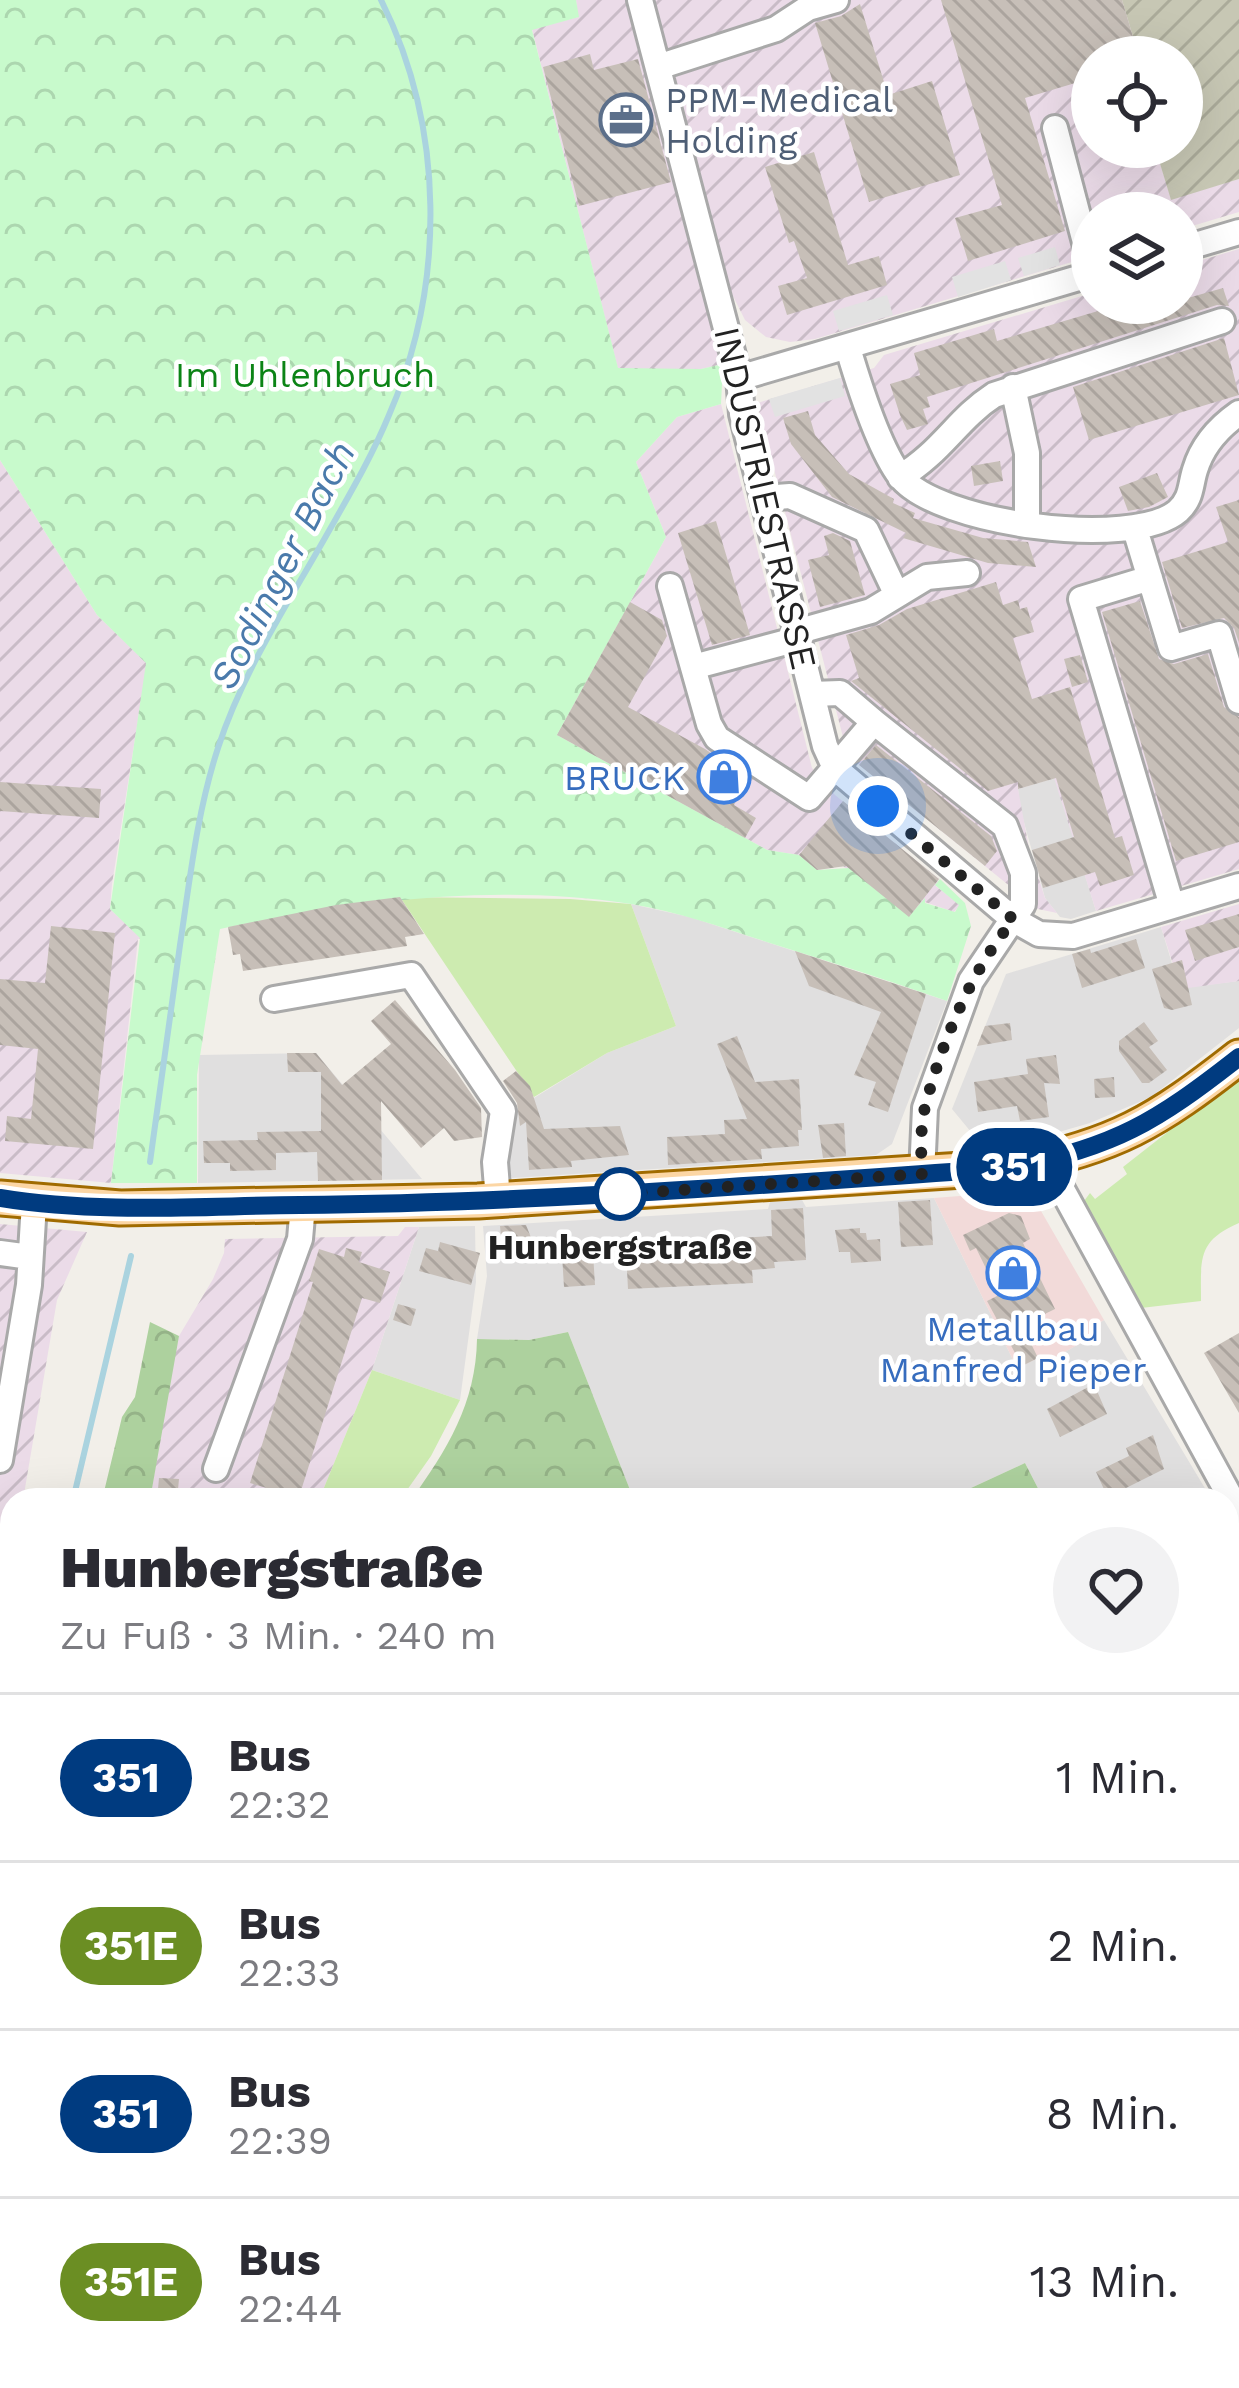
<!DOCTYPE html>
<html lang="de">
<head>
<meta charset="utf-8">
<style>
	:root { --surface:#fff; --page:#f2f2f3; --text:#2b2b33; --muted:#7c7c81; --line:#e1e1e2 }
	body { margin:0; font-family:"Work Sans",sans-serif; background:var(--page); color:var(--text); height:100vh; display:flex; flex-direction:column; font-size:45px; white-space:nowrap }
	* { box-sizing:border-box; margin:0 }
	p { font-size:39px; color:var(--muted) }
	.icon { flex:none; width:66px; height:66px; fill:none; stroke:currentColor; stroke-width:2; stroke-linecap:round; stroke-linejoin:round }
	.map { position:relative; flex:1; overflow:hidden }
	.side { position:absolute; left:0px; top:1488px; width:1239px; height:900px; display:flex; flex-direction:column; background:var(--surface); border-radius:36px 36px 0 0; box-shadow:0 12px 48px #0002 }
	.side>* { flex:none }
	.badge { padding:0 24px; border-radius:39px; font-size:42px; line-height:78px }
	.buttons { position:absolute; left:1071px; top:36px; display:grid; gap:24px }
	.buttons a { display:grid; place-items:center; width:132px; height:132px; border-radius:50%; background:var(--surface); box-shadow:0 12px 48px #0002; font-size:60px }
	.you { position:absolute; width:60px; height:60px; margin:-30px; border:9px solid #fff; border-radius:50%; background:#1a73e8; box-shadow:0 0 0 18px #1a73e833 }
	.map>.badge { position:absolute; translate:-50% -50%; box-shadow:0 0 0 6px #fff }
	.round { display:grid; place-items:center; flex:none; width:126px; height:126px; border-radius:63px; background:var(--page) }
	.summary { display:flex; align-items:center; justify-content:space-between; height:204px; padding:0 60px }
	h1 { font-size:57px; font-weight:800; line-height:90px }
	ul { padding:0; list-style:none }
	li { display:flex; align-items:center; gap:36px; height:168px; padding:0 60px; border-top:3px solid var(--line) }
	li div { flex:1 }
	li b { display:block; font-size:45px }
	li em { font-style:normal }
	li .badge { min-width:132px; font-weight:700; text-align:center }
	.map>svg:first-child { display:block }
</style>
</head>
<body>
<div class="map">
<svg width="1239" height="2388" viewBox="0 0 1239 2388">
	<defs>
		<pattern id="industrial-furrows" width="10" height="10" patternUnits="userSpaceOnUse" patternTransform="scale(3)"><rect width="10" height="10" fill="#ebdbe8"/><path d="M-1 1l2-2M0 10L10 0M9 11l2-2" fill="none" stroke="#c9bcc7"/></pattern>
		<pattern id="construction-furrows" width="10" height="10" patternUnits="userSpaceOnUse" patternTransform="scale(3)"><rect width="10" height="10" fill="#c7c7b4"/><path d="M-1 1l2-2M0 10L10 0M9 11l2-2" fill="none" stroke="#abab9a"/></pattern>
		<pattern id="forest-crowns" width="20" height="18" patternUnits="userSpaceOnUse" patternTransform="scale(3)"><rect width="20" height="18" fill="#add19e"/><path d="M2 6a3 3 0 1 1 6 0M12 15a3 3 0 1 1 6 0" fill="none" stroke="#95b388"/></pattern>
		<pattern id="park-crowns" width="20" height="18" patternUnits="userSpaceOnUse" patternTransform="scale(3)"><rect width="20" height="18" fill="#c8facc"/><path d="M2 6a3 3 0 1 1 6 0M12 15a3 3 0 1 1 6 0" fill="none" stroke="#acd6af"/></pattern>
		<pattern id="garden-furrows" width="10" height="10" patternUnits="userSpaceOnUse" patternTransform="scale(3)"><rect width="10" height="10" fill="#cdebb0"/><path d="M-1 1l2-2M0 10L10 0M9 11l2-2" fill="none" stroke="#b0c997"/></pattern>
		<pattern id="building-back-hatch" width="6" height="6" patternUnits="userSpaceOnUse" patternTransform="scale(3)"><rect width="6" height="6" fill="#c7bfb8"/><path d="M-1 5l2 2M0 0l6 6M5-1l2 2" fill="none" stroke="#aba49e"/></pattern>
	</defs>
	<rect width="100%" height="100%" fill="#f2efe9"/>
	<path fill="#e0dfdf" d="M1055 778 1096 911 1071 919 1060 917 1045 898 1020 808 1018 789Z
		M631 904 690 917 947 1001 892 1144 876 1155 512 1178 503 1156 516 1109 607 1053 676 1026Z
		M1161 927 1177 980 1188 987 1239 981V1028L1151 1097 1090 1123 1028 1141 991 1146 971 1132 952 1109 1006 974Z
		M316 1053 422 1179 198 1183 199 1055Z
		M934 1198 1017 1368 1038 1358 1042 1365 1091 1337 1088 1330 1104 1320 1212 1500H1044L1025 1463 945 1500H634L568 1332 529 1340 477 1339 487 1276 483 1226 768 1209 770 1202 802 1200 806 1207Z
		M475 1226 476 1282 460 1400 372 1370 419 1227Z
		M1227 1525 1239 1545V1705L1227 1706Z"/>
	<path fill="#f2dad9" d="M1011 1192 1025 1196 1041 1211 1104 1320 1088 1330 1092 1337 1041 1365 1038 1358 1017 1368 934 1198Z"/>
	<path fill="url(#industrial-furrows)" d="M576 0H630L723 364 701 369H618L532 29 578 17Z
		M655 0H1122L1139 57H1092V147H1155L1171 199 1239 179V212L1182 229V213H1092V256L815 339 790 342 766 337 745 320 727 284Z
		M1239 249V869L1096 911 1054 778 1018 789 1029 848 1045 898 1057 913 1038 909 856 762 844 741 757 403 874 368 884 355 1092 293V303H1182V266Z
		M721 404 812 768 835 795 939 879 936 886 960 905 954 912 925 902 909 917 843 866 817 870 799 855 767 850 557 735 666 537 636 462 677 417Z
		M0 460 97 615 147 663 112 884 110 909 141 938 138 939 111 1183 0 1173Z
		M1239 904V981L1188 988 1178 980 1161 927Z
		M0 1224 87 1232 57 1300 23 1500H12V1568L5 1612H0Z
		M405 1227H419L372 1370 319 1500H150L174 1355 179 1336 213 1279 224 1253 225 1239 398 1236Z"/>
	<path fill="#ebdbe8" d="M1239 2215V2388H1077L1084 2376H1227V2226Z"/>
	<path fill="url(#construction-furrows)" d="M1122 0H1239V179L1171 200 1155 147H1182V57H1139Z"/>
	<path fill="#cdebb0" d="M400 897 570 899 631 904 676 1026 607 1053 534 1097Z
		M1239 1076V1223C1197 1241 1201 1259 1201 1301L1141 1308 1081 1205 1090 1193 1095 1199 1127 1174 1123 1167Z
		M372 1370 460 1400 431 1456 400 1500H319Z
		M406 2376H710L704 2388H411Z"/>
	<path fill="url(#forest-crowns)" d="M150 1322 179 1336 150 1500H102L122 1417 135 1397Z
		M568 1332 634 1500H411C447 1450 476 1403 477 1339L529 1340Z
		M1025 1463 1044 1500H945Z
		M1239 1804V1894L1227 1905V1816Z
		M1239 1940V2156L1227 2168V1951Z
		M0 2111 12 2157V2376H69L72 2388H0Z
		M722 2376H981L995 2388H716Z"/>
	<path fill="url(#park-crowns)" d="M0 0H576L579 17 532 30 618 368 701 369 723 364 721 404 677 417 636 462 666 537 557 735 767 850 799 855 817 870 849 868 909 916 925 898V903L955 912 959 905 935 885 940 879 965 903 971 926 947 1001C890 981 831 962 773 944 726 929 680 912 631 904 493 883 356 901 220 929L197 1075V1183H111L140 938 110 909 146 663 97 615 0 460Z
		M0 2111 12 2157V2336H0Z"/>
	<path fill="url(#garden-furrows)" d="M1239 1705V1804L1227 1816V1706Z"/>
	<path fill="#e2e2e2" d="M1055 247 1060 265 1024 276 1018 258Z
		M1005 261 1011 280 958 297 952 277Z
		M887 295 893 315 839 331 833 311Z
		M840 378 845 396 775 417 769 399Z"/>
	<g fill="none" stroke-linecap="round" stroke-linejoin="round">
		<path stroke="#aad3df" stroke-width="6" d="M150 1162C160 1089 170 1017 180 945 190 879 197 812 218 748 243 670 291 599 330 529 351 492 373 454 389 415 446 284 445 128 381 0
			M73 1500 131 1256
			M107 2376 111 2388"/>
	</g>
	<path fill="url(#building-back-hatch)" d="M941 0H1122L1139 57H1092V78L1025 98 1065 231 968 261 955 218 1002 205Z
		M860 4 888 95 932 81 960 175 869 202 815 23 841 16Z
		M590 54 594 70 638 59 671 182 579 206 543 67Z
		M814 152 848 265 879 256 887 285 787 315 778 286 807 278 794 241 789 243 765 167Z
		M1223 288 1229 306 1217 305 927 397 930 407 923 409 928 424 907 430 900 415 890 384 920 375 914 353 994 329 997 341 1115 306 1118 318Z
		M1224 338 1239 395 1089 440 1073 387Z
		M808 411 815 435 849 474 894 499 893 503 915 513 913 518 983 538 1028 542 1036 567 988 563 903 538 906 533 832 497 791 444 783 418Z
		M1000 461 1003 481 974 486 971 466Z
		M1157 473 1168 497 1149 507 1128 511 1119 487Z
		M1239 500V643L1234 628 1224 618 1182 628 1162 562 1228 542 1216 507Z
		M716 521 750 635 712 645 678 533Z
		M833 533 850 541 865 595 820 607 808 560 829 555 824 536Z
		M996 582 1003 605 1018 600 1020 609 1027 607 1034 632 1013 638 1032 699 1070 687 1115 838 1122 836 1134 875 1100 886 1095 872 1043 888 1032 850 1074 837 1056 778 1018 789V782L988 791 851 681 859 678 846 635 879 625 907 609Z
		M1140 601 1159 659 1174 664 1208 654 1224 707 1239 717V842L1176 861 1102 612Z
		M630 602 662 620 667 636 628 707 705 749 749 779 734 805 756 818 745 838 557 735Z
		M1080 655 1088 682 1072 687 1064 659Z
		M876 745 991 836 997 851 985 866 859 765Z
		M0 782 101 789 99 818 0 811Z
		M843 801 939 879 909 917 846 866 817 870 799 855Z
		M400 897 424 934 405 937 407 946 243 971 240 954 233 955 228 927 336 905Z
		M1239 914V947L1195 961 1185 930Z
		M51 926 115 933 93 1149 5 1141 7 1116 31 1119 38 1049 0 1045V979L45 983Z
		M1136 939 1145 968 1082 988 1072 954 1090 949 1091 953Z
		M795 951 926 994 888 1112 868 1105 876 1082 854 1075 881 1012 809 986Z
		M1182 960 1192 1005 1172 1010 1164 1008 1152 969Z
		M395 1000 455 1070 481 1108 482 1137 454 1141 444 1128 421 1148 381 1101 382 1180 318 1181 317 1152 276 1153V1170L230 1171V1163H204L203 1141 258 1140 257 1132 321 1131V1072H288L287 1053H316L342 1085 391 1044 371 1021Z
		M1144 1022 1158 1041 1149 1047 1167 1070 1149 1083H1142L1119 1051V1041Z
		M1010 1023 1012 1040 977 1046 985 1026Z
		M737 1036 755 1082 799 1079 802 1130H798L799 1146 761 1149 762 1159 668 1165 667 1137 725 1134 724 1120 747 1119 717 1044Z
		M1056 1055 1060 1084 1044 1083 1049 1117 1020 1121 1017 1106 978 1112 974 1082 1028 1074 1026 1059Z
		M516 1071 530 1086 544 1129 620 1126 629 1155 571 1161 572 1167 529 1170 526 1122 520 1126 517 1103 503 1081Z
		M1114 1077 1115 1097 1095 1098 1094 1079Z
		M844 1123 846 1156 823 1158 818 1125Z
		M930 1200 933 1245 901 1247 898 1202Z
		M803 1208 806 1260 774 1262 775 1268 752 1270 753 1283 628 1289 626 1252 686 1249V1241L772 1236 771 1210Z
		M1009 1213 1021 1216 1030 1239 1023 1243 1055 1309 1022 1325 1038 1358 1022 1366 987 1301 999 1295 976 1248 970 1251 963 1235Z
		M526 1225 538 1255 503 1257 500 1226Z
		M860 1228V1233H866L867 1240 880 1239 881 1261 851 1263 850 1252H839L835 1230Z
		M440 1242 480 1253 471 1285 419 1271 426 1248 438 1251Z
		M346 1248 362 1252 359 1262 390 1272 380 1303 362 1298 298 1500H280L283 1493 250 1483 313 1282 309 1281 319 1249 344 1257Z
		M593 1253 595 1285 564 1287 562 1255Z
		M398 1304 416 1309 411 1326 393 1320Z
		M1239 1333V1413L1204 1353Z
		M1094 1384 1107 1414 1060 1437 1047 1409Z
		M1153 1435 1164 1469 1126 1488 1132 1500H1109L1096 1472 1129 1456 1126 1448Z
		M159 1478 179 1479 177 1500H157Z"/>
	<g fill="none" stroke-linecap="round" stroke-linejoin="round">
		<g stroke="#a9a9a9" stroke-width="30">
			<path id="minor" d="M640 0 739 378 742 414 825 746 835 768 1014 920 1039 934 1073 936 1239 886
				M658 67 776 29 808 8 836 0
				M1055 128 1092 269
				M1182 249 1239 232
				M848 348C858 382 879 448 900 476 936 524 1133 550 1178 511 1192 498 1190 486 1195 470 1202 446 1219 427 1239 413
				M739 378 1092 274
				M1013 387 1027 453V524
				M900 477C942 452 957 419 994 395L1222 321
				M763 498 790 496 866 530 896 593
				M1135 529 1171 648 1219 634 1239 701
				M1150 578 1081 599 1172 906
				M670 586 709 724 717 738 809 798 874 722 1005 826 1023 873V904L971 981 925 1108 922 1174
				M796 632 871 611 927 577 967 573
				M693 667 798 639
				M812 694 840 693 874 722
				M274 999 411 975 503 1111 495 1162 498 1200
				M1046 1160 1239 1513
				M0 1253 30 1257
				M0 1460 29 1285 34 1203
				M216 1469 300 1239 303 1205
				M1227 2198 1239 2186"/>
		</g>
		<g stroke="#a06b00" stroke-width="39">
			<path id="major" d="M0 1198 120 1208 478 1201 1010 1167C1115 1147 1156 1122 1239 1057"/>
		</g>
		<use href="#minor" stroke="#fff" stroke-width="24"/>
		<use href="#major" stroke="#fcd6a4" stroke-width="33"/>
	</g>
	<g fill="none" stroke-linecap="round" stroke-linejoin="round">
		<g stroke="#fff" stroke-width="27">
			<path id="line" d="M0 1198C99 1214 200 1206 300 1205 537 1203 773 1184 1010 1168 1115 1147 1156 1122 1239 1057"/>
		</g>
		<use href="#line" stroke="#003b80" stroke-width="18"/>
		<path stroke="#222" stroke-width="12" stroke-dasharray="0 21.6" d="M620 1194 922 1174C921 1152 920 1129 925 1107 941 1045 972 967 1014 920L878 806"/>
	</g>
	<defs>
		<g id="office-ring" transform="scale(2.7)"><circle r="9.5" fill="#fff" stroke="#5c6f8a" stroke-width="1.5"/><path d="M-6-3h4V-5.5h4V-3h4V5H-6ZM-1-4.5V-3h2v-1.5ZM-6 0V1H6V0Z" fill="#5c6f8a"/></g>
		<g id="shop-ring" transform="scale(2.7)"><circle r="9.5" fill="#fff" stroke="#3f7fe0" stroke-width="1.5"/><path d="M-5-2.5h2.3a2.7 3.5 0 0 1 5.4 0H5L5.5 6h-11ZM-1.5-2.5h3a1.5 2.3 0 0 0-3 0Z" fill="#3f7fe0"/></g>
	</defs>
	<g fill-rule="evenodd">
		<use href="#office-ring" x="626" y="120"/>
		<use href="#shop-ring" x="724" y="777"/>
		<use href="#shop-ring" x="1013" y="1273"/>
	</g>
	<circle fill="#fff" stroke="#003b80" stroke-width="6" cx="620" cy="1194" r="24"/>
	<g text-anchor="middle" stroke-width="9" stroke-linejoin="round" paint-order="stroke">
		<g font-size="36" fill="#4e5e75" stroke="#fff" text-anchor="start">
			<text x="665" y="112">PPM-Medical<tspan x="665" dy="41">Holding</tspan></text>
		</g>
		<g font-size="36" fill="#0c8416" stroke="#fff">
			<text x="305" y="387">Im Uhlenbruch</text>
		</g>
		<g font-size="36" fill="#222" stroke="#fff">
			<text transform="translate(766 498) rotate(77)" y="13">INDUSTRIESTRASSE</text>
		</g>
		<g font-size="36" fill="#366cbe" stroke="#fff" text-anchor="end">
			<text x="685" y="790">BRUCK</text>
			<text x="1013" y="1341" text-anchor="middle">Metallbau<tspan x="1013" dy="41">Manfred Pieper</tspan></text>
		</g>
		<g font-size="36" font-weight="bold" fill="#222" stroke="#fff">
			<text x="620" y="1259">Hunbergstraße</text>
		</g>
		<g font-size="39" font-style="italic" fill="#4a7aab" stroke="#fff">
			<text transform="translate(282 565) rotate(-63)" y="14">Sodinger Bach</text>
		</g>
	</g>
</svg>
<div class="buttons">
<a><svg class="icon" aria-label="locate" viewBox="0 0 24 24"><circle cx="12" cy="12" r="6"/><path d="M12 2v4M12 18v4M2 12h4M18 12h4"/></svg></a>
<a><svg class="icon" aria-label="layers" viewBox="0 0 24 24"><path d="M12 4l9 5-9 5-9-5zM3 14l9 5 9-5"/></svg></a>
</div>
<div class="you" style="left:878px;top:806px"></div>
<b class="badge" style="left:1014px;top:1167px;background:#003b80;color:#fff">351</b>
<section class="side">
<div class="summary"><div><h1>Hunbergstraße</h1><p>Zu Fuß · 3 Min. · 240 m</p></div><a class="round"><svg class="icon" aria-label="heart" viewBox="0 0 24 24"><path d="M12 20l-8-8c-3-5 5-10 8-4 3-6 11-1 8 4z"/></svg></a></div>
<ul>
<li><span class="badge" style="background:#003b80;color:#fff">351</span><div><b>Bus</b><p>22:32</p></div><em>1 Min.</em></li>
<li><span class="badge" style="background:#6b8e23;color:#fff">351E</span><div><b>Bus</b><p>22:33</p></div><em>2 Min.</em></li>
<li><span class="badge" style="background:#003b80;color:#fff">351</span><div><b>Bus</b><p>22:39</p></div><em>8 Min.</em></li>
<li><span class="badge" style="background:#6b8e23;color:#fff">351E</span><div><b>Bus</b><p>22:44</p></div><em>13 Min.</em></li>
</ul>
</section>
</div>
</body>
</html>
